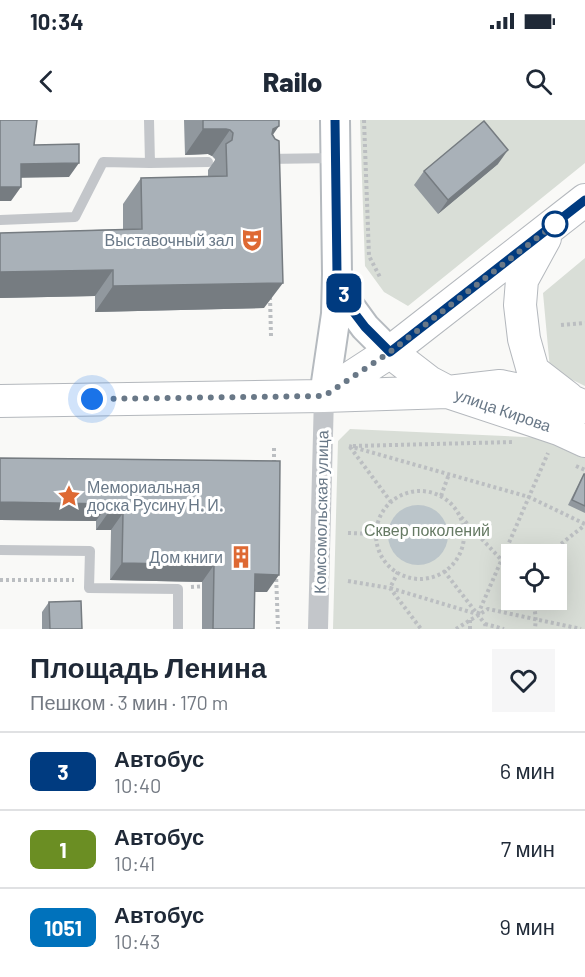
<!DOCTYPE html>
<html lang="ru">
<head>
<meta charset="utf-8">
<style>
	:root { --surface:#fff; --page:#f6f6f7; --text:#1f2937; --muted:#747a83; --line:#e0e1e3 }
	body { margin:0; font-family:Barlow,sans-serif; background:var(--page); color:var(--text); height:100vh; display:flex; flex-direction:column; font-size:22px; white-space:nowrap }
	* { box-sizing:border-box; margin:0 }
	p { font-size:20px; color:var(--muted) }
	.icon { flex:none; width:33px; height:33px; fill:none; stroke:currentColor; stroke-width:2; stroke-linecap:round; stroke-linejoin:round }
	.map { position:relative; height:509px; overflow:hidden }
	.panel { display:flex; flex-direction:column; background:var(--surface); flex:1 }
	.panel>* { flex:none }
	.badge { padding:0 12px; border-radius:9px; font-size:21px; line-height:39px }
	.tools { position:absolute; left:501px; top:424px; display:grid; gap:12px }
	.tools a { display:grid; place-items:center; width:66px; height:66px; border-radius:0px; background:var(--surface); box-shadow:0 6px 24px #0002; font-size:30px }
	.you { position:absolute; width:30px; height:30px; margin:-15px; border:4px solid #fff; border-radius:50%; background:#1a73e8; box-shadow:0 0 0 9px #1a73e833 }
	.map>.badge { position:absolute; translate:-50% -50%; box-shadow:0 0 0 3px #fff }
	.round { display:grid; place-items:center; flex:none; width:63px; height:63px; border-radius:0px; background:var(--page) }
	.overview { display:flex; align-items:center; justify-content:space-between; height:102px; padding:0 30px }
	h1 { font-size:28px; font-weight:800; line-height:45px }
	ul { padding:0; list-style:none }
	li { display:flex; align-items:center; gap:18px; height:78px; padding:0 30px; border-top:2px solid var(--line) }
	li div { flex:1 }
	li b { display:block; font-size:22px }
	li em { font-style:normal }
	li .badge { min-width:66px; font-weight:700; text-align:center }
	.status { display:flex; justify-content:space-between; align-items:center; height:42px; padding:0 30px; background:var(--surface); direction:ltr }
	.status svg { height:16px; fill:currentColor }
	header { display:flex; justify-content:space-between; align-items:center; height:78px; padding:0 30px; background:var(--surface); font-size:27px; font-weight:800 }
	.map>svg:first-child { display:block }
</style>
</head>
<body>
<div class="status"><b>10:34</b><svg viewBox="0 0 49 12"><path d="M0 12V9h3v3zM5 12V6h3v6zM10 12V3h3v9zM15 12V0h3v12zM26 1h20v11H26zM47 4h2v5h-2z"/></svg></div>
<header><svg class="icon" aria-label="back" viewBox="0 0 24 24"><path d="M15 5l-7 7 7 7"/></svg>Railo<svg class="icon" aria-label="search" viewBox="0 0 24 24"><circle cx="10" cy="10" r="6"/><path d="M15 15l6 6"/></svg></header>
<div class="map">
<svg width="585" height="509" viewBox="0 0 585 509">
	<rect width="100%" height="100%" fill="#f9f9f7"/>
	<path fill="#d9ded7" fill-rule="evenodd" d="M360 0H585V43L408 186 384 172 365 146Z
		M585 138V266L550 249 543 173Z
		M350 309 547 318 585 335V509H333L338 321ZM512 435H556V480H512Z"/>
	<path fill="#bbc5ca" d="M388 415a30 30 0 1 1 60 0a30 30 0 1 1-60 0Z"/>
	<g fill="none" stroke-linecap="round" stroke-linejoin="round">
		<g stroke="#b5babf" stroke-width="32">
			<path id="secondary" d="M339 159 349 185 365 207 390 232
				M324 276 336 194 337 154 335 0"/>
		</g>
		<g stroke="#b4b8bd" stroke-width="34">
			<path id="primary" d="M545 118 522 160 520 185 524 219 533 251 568 278
				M390 232 429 262 448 272 559 309 585 321
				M324 275 390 232 585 80
				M0 281 324 276 448 272 500 266 571 281 585 287"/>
		</g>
		<path stroke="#bbbec1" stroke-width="4" stroke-dasharray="3 3" stroke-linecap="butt" d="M364 0 369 136 381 159
			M270 177 271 216
			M561 205 585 203
			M349 326 529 377 585 404
			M353 326 514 322
			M350 327 391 382
			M274 328V346
			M576 346 585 350
			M376 415a44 44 0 1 1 88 0a44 44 0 1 1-88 0Z
			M441 376 449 354
			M461 397 512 451
			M348 413 376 414
			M547 435 585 405
			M444 451 485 504 486 509
			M398 452 390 468 477 494
			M276 453 278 509
			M0 460H74
			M348 461 390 468 421 509
			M191 467 207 466
			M531 480C536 489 536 499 535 509
			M478 494 548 333
			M485 504 504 509
			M456 509 488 489 581 509
			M470 509V500"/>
		<path stroke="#c3c6ca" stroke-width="10" d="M149 0 150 43 208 42
			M267 39 335 38
			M0 100 75 97 103 42 150 43
			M0 430 90 431 89 468 178 469V509"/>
		<path stroke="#c3c6ca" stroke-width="20" d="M318 509 324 276"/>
		<use href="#secondary" stroke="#fff" stroke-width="28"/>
		<use href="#primary" stroke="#fff" stroke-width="32"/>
	</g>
	<path fill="#91989e" d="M184 0H279L272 15 264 188 95 192V176L0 178V113L123 109V84L141 58 208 56V50L215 40V39L212 36 208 34 185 35Z
		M498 44 438 94 414 65 424 51Z
		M0 338 280 341 267 472H255L254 509H202V462L110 460 111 410H96V401L0 400Z
		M584 354H585V393L568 385 581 359Z
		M49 482 82 509H42V492Z"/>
	<path fill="#767c81" d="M279 6 261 32 273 9Z
		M203 9H226L230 10 212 36 208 34 185 35Z
		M508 30 498 44 438 94 448 80Z
		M79 43 69 57 11 58 21 44Z
		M0 67H21L11 81H0Z
		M113 150 95 176 0 178V152Z
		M283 163 264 188 95 192 113 166Z
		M0 382 108 384 96 401 0 400Z
		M108 393H123L111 410H96Z
		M122 443 214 445 202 462 110 460Z
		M255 454 279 455 267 472H243Z"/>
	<path fill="#a9b1b8" stroke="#767c81" stroke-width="1.5" d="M0 0H37L34 25 79 24V43L21 44V67H0Z
		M203 0H279V6L273 9 272 14 275 19 279 21 283 163 113 166V150L0 152V113L142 109 141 58 227 56 226 24 232 20 233 13 230 10 226 9H203Z
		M484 1 508 30 448 80 424 51Z
		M0 338 280 341 279 455 255 454 254 509H213L214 445 122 443 123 393H108V384L0 382Z
		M584 354H585V386L572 380Z
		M81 481 82 509H50L49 482Z"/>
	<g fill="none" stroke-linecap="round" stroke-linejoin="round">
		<g stroke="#fff" stroke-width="14">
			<path id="line" d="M335 0 337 154 349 186 365 207 390 232 585 80"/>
		</g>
		<use href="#line" stroke="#003b80" stroke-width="9"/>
		<path stroke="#697887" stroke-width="6" stroke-dasharray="0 10.8" d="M92 279 324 276 390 232 555 104"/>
	</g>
	<defs>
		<g id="theatre-bare" transform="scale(1.8)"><path d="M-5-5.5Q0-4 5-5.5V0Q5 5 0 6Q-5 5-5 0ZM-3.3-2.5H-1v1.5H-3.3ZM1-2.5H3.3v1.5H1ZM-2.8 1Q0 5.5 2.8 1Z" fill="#de6933" stroke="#fff" stroke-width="2.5" paint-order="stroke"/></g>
		<g id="sight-bare" transform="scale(1.8)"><path d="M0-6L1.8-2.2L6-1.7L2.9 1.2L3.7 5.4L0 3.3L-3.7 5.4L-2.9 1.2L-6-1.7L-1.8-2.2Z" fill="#de6933" stroke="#fff" stroke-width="2.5" paint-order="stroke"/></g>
		<g id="building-bare" transform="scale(1.8)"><path d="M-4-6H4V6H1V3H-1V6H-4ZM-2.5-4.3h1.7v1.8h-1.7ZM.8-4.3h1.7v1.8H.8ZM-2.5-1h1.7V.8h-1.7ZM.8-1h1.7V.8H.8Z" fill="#de6933" stroke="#fff" stroke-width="2.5" paint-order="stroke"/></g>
	</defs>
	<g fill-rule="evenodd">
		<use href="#theatre-bare" x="252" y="120"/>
		<use href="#sight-bare" x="69" y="376"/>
		<use href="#building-bare" x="241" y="437"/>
	</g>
	<circle fill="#fff" stroke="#003b80" stroke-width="3" cx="555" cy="104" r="12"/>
	<g text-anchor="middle" stroke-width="6" stroke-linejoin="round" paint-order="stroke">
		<g font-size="16" fill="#697887" stroke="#fff" text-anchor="end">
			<text x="234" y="126">Выставочный зал</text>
			<text x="87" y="373" text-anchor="start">Мемориальная<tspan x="87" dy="18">доска Русину Н. И.</tspan></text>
			<text x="223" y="443">Дом книги</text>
		</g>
		<g font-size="16" fill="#697887" stroke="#fff">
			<text transform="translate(503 290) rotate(19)" y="6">улица Кирова</text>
			<text transform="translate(321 392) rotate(-89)" y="6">Комсомольская улица</text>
		</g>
		<g font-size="16" fill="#667a64" stroke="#fff">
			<text x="427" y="416">Сквер поколений</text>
		</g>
	</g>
</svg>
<div class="tools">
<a><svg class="icon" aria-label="locate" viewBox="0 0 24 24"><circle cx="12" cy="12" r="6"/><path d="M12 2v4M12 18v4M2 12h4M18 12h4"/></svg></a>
</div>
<div class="you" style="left:92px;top:279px"></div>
<b class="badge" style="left:344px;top:173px;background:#003b80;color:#fff">3</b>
</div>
<section class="panel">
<div class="overview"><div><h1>Площадь Ленина</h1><p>Пешком · 3 мин · 170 m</p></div><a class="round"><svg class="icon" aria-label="heart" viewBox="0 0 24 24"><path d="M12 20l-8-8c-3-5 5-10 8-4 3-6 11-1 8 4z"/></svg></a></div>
<ul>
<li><span class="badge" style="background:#003b80;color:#fff">3</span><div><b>Автобус</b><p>10:40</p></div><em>6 мин</em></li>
<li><span class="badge" style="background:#6b8e23;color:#fff">1</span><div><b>Автобус</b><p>10:41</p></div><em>7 мин</em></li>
<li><span class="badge" style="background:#0072bc;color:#fff">1051</span><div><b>Автобус</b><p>10:43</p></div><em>9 мин</em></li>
</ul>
</section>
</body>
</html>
